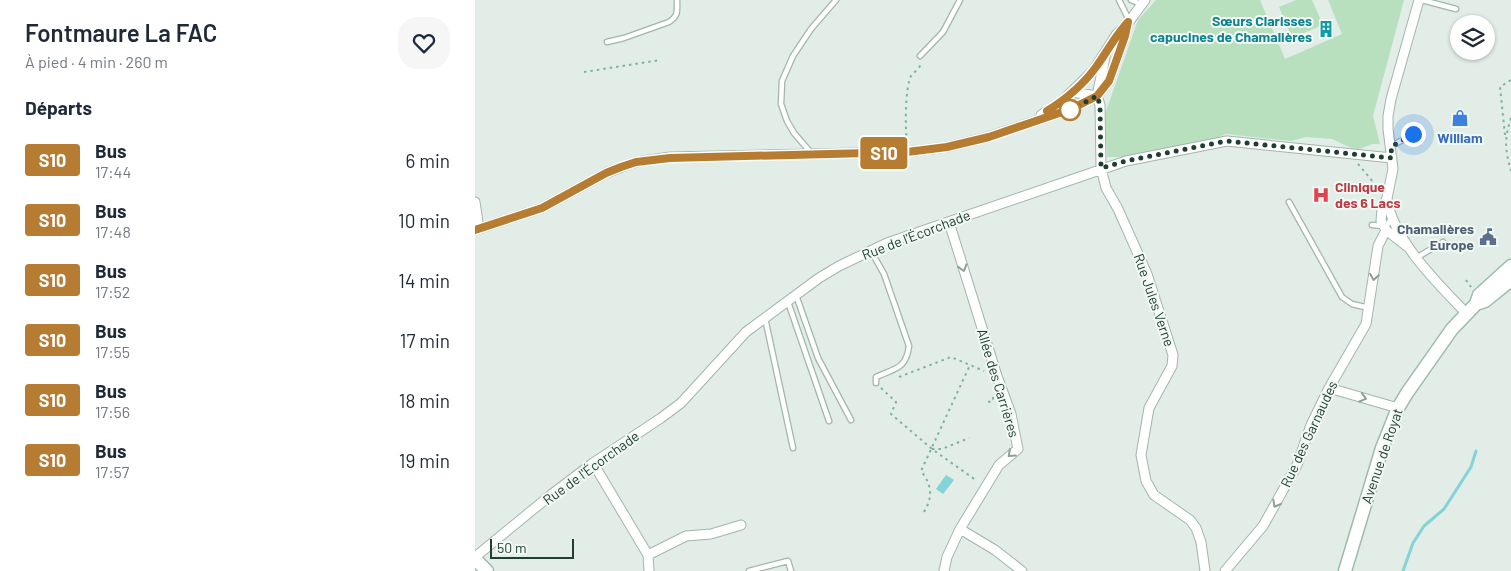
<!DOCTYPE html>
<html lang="fr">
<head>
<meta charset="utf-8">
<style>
	:root { --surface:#fff; --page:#f6f6f7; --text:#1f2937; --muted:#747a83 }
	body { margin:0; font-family:Barlow,sans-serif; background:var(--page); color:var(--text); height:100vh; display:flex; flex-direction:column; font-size:19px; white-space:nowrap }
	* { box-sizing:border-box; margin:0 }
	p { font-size:16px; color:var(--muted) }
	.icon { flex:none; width:28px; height:28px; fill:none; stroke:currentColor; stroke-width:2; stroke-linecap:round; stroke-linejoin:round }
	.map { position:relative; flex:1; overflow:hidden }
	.panel { display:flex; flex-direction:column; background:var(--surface); width:475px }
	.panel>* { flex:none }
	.badge { padding:0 10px; border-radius:4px; font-size:18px; line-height:32px }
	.tools { position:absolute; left:975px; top:15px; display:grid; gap:10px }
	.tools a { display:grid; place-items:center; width:45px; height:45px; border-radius:50%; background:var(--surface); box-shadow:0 1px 4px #0004; font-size:25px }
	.scale { position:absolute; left:15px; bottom:12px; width:84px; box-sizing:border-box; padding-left:5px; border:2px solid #203f33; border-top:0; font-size:14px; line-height:18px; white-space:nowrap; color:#203f33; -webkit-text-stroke:4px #f2f9f5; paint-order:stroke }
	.you { position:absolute; width:25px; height:25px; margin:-12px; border:4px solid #fff; border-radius:50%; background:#1a73e8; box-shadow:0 0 0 8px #1a73e833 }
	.map>.badge { position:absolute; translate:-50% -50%; box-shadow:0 0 0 2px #fff }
	h2 { padding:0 25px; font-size:19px; line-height:45px }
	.round { display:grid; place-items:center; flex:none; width:52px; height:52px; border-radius:20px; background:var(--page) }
	.overview { display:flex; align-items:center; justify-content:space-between; height:85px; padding:0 25px }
	h1 { font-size:24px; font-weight:600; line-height:38px }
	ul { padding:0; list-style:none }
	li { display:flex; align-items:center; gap:15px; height:60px; padding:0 25px }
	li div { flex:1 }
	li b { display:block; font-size:19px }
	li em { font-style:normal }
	li .badge { min-width:55px; font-weight:700; text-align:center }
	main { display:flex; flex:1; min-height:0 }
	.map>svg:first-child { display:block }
</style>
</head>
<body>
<main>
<section class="panel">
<div class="overview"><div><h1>Fontmaure La FAC</h1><p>À pied · 4 min · 260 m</p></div><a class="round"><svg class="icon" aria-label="heart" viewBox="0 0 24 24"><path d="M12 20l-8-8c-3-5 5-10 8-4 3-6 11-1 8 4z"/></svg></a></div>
<h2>Départs</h2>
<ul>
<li><span class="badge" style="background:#b57c32;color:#fff">S10</span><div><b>Bus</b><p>17:44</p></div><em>6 min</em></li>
<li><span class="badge" style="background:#b57c32;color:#fff">S10</span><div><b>Bus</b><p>17:48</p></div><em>10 min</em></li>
<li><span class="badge" style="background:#b57c32;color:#fff">S10</span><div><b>Bus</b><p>17:52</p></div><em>14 min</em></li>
<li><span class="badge" style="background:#b57c32;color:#fff">S10</span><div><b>Bus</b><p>17:55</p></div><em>17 min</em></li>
<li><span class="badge" style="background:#b57c32;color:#fff">S10</span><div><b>Bus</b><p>17:56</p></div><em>18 min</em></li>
<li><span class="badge" style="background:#b57c32;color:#fff">S10</span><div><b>Bus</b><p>17:57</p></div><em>19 min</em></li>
</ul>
</section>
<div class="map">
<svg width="1036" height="571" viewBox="0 0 1036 571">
	<rect width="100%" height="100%" fill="#e1ede6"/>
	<path fill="#b8e0be" d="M681 0H785L810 59 867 34 853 0H929L898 116 905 144H898L884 149 876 148 857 139 831 137 816 141 751 134 738 140 647 157H632L630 114 663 20Z
		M821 0H837L848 25 817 38 804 7Z"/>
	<path fill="#84d3d7" d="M471 475 479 480 468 494 461 489Z"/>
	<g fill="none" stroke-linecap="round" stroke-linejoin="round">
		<path stroke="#84d3d7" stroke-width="3" d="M928 571 938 543 949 526 969 509 996 467 1001 451"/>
		<g stroke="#a3b5ad" stroke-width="7">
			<path id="service" d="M644 0 652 16 653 21
				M656 0 666 4
				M947 0 981 9
				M132 42 149 38 194 22C204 15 202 11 202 0
				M445 56 468 32 485 0
				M915 147 943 131
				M337 154 319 133 312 121 306 104 307 81 318 56 336 29 361 0
				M814 202 867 297 877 304 894 308
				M897 225 909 226 913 224 916 218
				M396 251 409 274 434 346C431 369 421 368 401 377V383
				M941 258 968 242
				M321 295 343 358 376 420
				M313 302 354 421
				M290 318 318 448
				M274 571 313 561 316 571"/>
		</g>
		<g stroke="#a3b5ad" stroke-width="11">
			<path id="minor" d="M631 52 622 96 625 105 626 168 631 188 643 209 672 274 698 355 697 366 674 408 666 455 671 481 679 495 715 520 721 528 726 542 730 571
				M597 92 622 96
				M566 115 587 101 618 71 641 35 653 23 670 0
				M912 198C917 239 963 284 991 313
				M0 202 4 229
				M474 222 522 376 536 414 543 449 524 465 485 529
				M0 230 67 208 131 173 147 167 161 162 195 157 432 152 472 147 513 137 596 109 622 96 634 81 650 36 653 23
				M934 248 911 230 906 221 907 209 912 198 918 169 913 129V116L916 99 944 0
				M854 388 923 408
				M118 463 173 555 211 536 236 534 266 525
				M173 555 174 571
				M0 557 77 494 118 463 186 418 206 403 271 332 344 278 364 266 412 243 651 161 752 141 917 158
				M469 571 472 557 485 529 520 550 547 571
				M750 571 788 526 822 465 836 425 854 388 891 324 903 246 911 230"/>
		</g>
		<g stroke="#9ebaad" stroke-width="15">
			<path id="secondary" d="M1001 304 1010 301 1036 280
				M0 559 12 571
				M870 571 907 448 923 408 932 393 977 329 1001 304 1004 295 1036 266"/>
		</g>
		<path stroke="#7eb39d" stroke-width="2" stroke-dasharray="2.5 4" stroke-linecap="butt" d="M109 72 186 60
			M1036 118C1029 140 1030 149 1036 171
			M1030 135 1025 87 1036 80
			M432 142C430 128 430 88 436 76 439 72 444 69 446 64
			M883 164 904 189
			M991 280 996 287
			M424 377 476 357 509 371
			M406 388 421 402 416 414 457 449 502 481
			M513 402 518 401V397
			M457 449H467L494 438
			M449 512C458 497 457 485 446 471L495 365"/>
		<use href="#service" stroke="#fff" stroke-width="4.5"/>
		<use href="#minor" stroke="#fff" stroke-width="9"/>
		<use href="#secondary" stroke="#fff" stroke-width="12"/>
	</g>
	<defs><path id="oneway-chevron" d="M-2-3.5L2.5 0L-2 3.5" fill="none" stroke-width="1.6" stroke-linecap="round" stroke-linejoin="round" transform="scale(1.25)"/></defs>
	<g stroke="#909f99">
		<use href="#oneway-chevron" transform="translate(488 268) rotate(73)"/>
		<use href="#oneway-chevron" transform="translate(899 277) rotate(99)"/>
		<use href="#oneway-chevron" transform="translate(888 398) rotate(17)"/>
		<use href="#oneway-chevron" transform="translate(536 454) rotate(138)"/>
		<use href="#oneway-chevron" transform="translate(801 504) rotate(118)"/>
	</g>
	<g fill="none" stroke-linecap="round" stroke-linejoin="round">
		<g stroke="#fff" stroke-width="11">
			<path id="line" d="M0 230 67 208 131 173 146 167 161 162 195 158 432 152 472 147 514 137 596 109 622 96 634 81 650 36 653 22C640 36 632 52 621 67 608 85 591 99 572 111"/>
		</g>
		<use href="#line" stroke="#b57c32" stroke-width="8"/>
		<path stroke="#203f33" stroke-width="5" stroke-dasharray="0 9" d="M595 110 622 96 625 105 626 168 651 161 752 141 917 158 916 147 938 134"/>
	</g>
	<defs>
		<g id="building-bare" transform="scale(1.35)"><path d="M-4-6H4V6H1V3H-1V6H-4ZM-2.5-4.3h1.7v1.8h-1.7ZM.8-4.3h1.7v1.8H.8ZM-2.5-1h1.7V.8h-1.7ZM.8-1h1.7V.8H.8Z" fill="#0f9aa8" stroke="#f2f9f5" stroke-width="2.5" paint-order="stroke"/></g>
		<g id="shop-bare" transform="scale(1.35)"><path d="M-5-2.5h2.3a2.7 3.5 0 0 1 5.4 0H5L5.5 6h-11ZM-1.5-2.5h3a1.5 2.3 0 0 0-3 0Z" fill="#3f7fe0" stroke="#f2f9f5" stroke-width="2.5" paint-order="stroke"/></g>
		<g id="hospital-bare" transform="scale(1.35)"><path d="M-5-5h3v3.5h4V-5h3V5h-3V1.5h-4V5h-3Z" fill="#e0444e" stroke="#f2f9f5" stroke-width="2.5" paint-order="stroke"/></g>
		<g id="civic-bare" transform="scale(1.35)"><path d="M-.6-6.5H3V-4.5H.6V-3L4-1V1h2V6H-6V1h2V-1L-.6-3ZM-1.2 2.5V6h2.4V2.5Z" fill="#5c6f8a" stroke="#f2f9f5" stroke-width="2.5" paint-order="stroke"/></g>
	</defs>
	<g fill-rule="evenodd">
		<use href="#building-bare" x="851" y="29"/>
		<use href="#shop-bare" x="985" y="118"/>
		<use href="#hospital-bare" x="846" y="195"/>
		<use href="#civic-bare" x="1013" y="237"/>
	</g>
	<circle fill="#fff" stroke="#b57c32" stroke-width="2.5" cx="595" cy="110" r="10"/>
	<g text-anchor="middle" stroke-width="4" stroke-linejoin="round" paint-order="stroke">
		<g font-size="14" font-weight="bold" fill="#0d838f" stroke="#f2f9f5" text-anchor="end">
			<text x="837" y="26">Sœurs Clarisses<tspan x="837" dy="16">capucines de Chamalières</tspan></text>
		</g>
		<g font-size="14" font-weight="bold" fill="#366cbe" stroke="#f2f9f5">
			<text x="985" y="143">William</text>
		</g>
		<g font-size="14" font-weight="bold" fill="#be3a42" stroke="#f2f9f5" text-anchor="start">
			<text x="860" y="192">Clinique<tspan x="860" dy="16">des 6 Lacs</tspan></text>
		</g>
		<g font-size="14" font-weight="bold" fill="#4e5e75" stroke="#f2f9f5" text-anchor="end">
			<text x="999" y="234">Chamalières<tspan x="999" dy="16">Europe</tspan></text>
		</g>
		<g font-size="14" fill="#203f33" stroke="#f2f9f5">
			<text transform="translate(441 235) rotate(-21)" y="5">Rue de l'Écorchade</text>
			<text transform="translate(679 300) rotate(71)" y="5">Rue Jules Verne</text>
			<text transform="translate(523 383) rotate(73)" y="5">Allée des Carrières</text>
			<text transform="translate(834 434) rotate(-65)" y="5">Rue des Garnaudes</text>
			<text transform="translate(907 456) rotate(-71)" y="5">Avenue de Royat</text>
			<text transform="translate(116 468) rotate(-36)" y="5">Rue de l'Écorchade</text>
		</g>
	</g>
</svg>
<div class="tools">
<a><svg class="icon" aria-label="layers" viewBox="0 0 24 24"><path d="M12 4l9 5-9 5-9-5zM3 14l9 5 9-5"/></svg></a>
</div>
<div class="scale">50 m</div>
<div class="you" style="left:938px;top:134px"></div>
<b class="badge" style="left:409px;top:153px;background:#b57c32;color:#fff">S10</b>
</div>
</main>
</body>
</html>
